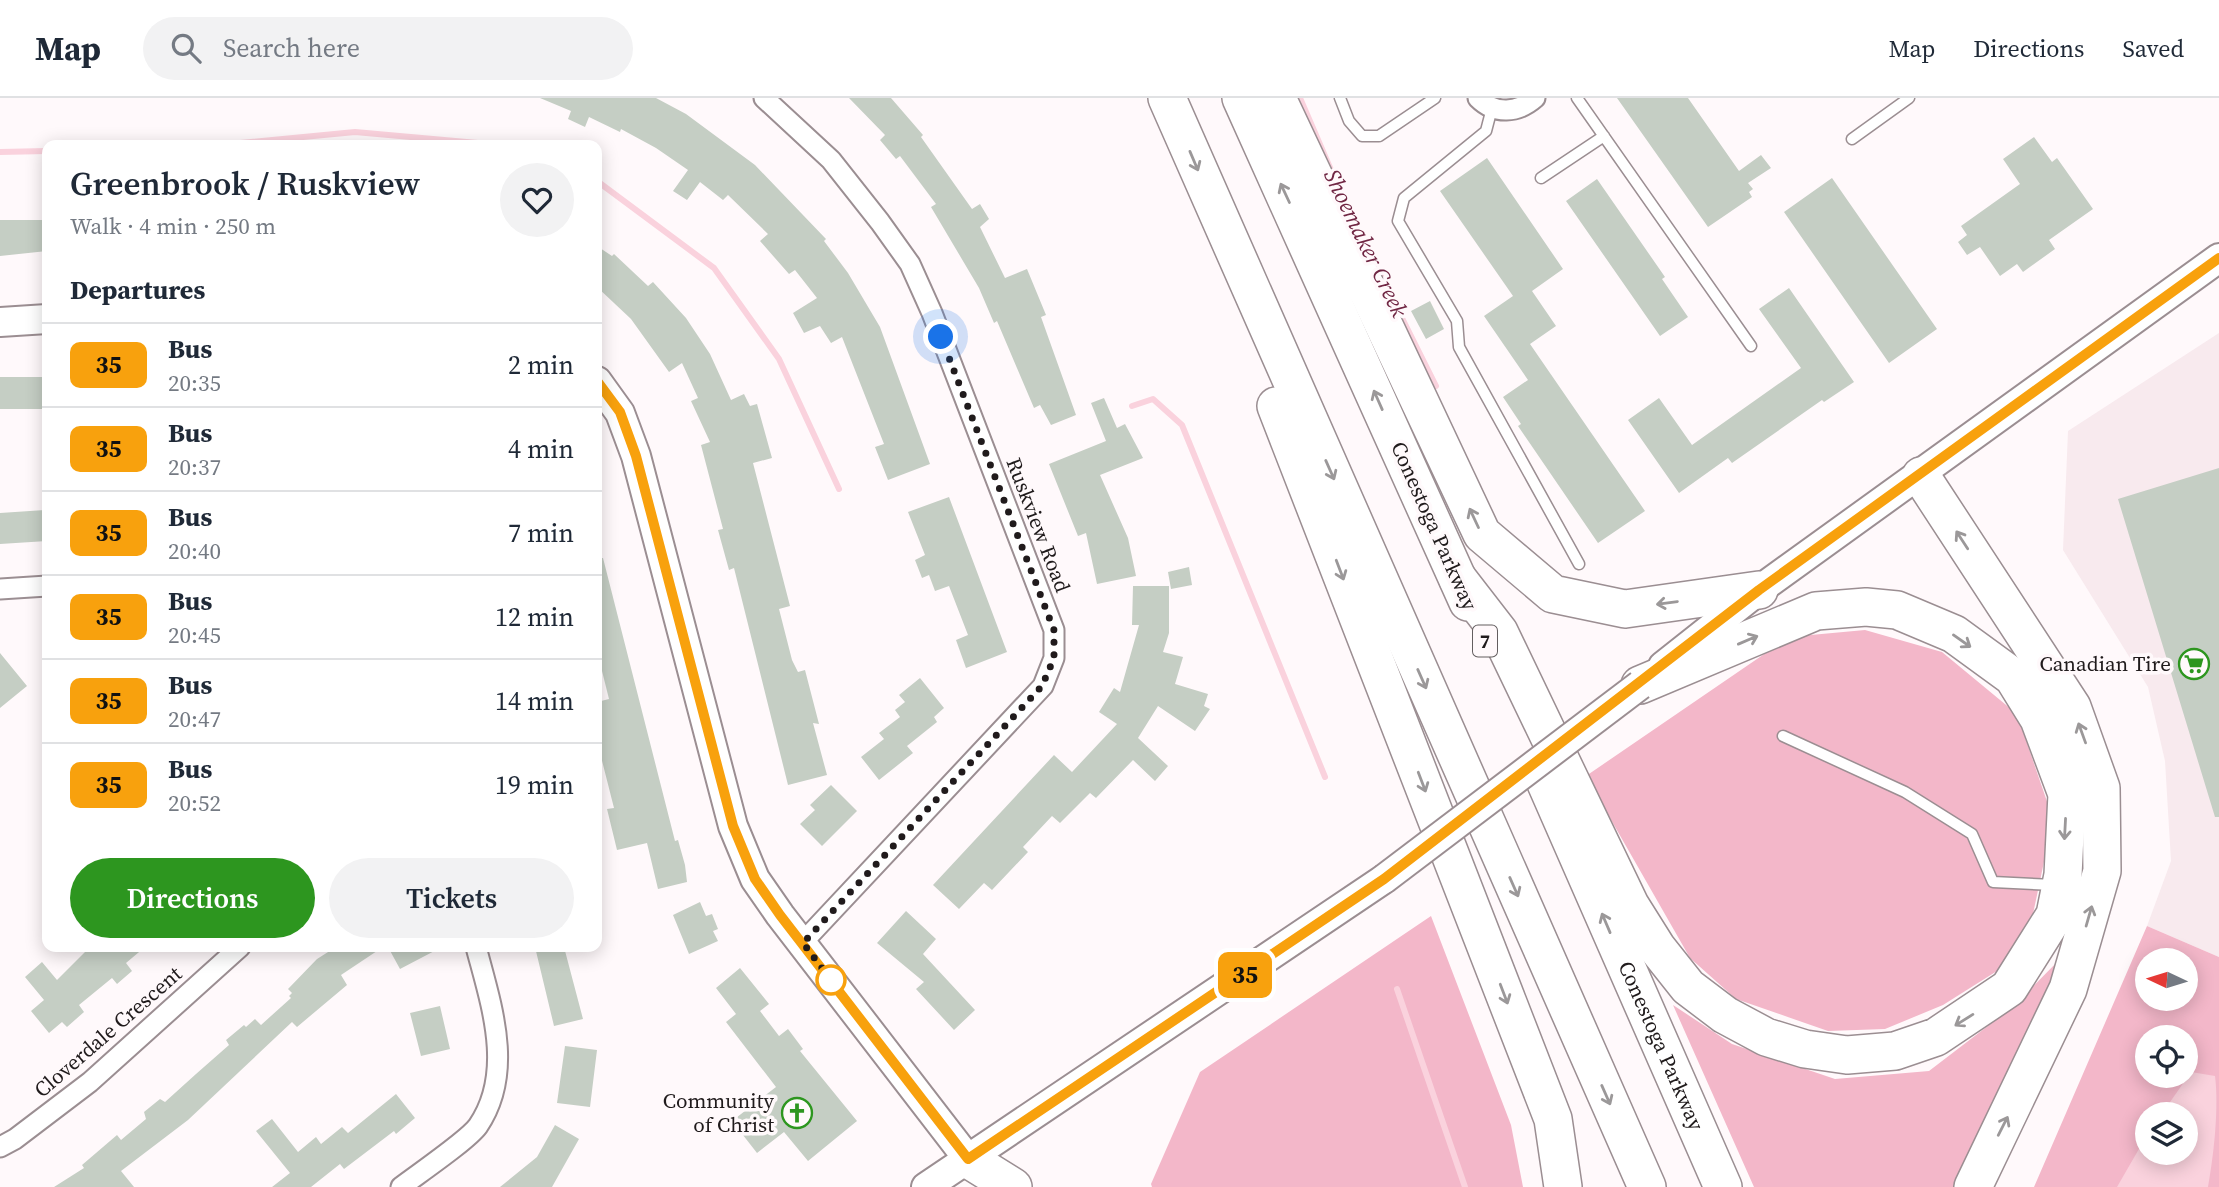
<!DOCTYPE html>
<html lang="en">
<head>
<meta charset="utf-8">
<style>
	:root { --surface:#fff; --page:#f2f2f3; --text:#1f2937; --muted:#747a83; --line:#e0e1e3; --accent:#2d961f }
	body { margin:0; font-family:"Source Serif 4",serif; background:var(--page); color:var(--text); height:100vh; display:flex; flex-direction:column; font-size:26px; white-space:nowrap }
	* { box-sizing:border-box; margin:0 }
	p { font-size:23px; color:var(--muted) }
	.icon { flex:none; width:38px; height:38px; fill:none; stroke:currentColor; stroke-width:2; stroke-linecap:round; stroke-linejoin:round }
	.map { position:relative; flex:1; overflow:hidden }
	.sheet { position:absolute; left:42px; top:42px; width:560px; height:812px; display:flex; flex-direction:column; background:var(--surface); border-radius:14px; box-shadow:0 4px 18px #0003 }
	.sheet>* { flex:none }
	.badge { padding:0 14px; border-radius:10px; font-size:24px; line-height:46px }
	.needle { width:46px; rotate:274deg }
	.fabs { position:absolute; left:2135px; top:850px; display:grid; gap:14px }
	.fabs a { display:grid; place-items:center; width:63px; height:63px; border-radius:50%; background:var(--surface); box-shadow:0 4px 18px #0003; font-size:35px }
	.you { position:absolute; width:35px; height:35px; margin:-18px; border:5px solid #fff; border-radius:50%; background:#1a73e8; box-shadow:0 0 0 10px #1a73e833 }
	.map>.badge { position:absolute; translate:-50% -50%; box-shadow:0 0 0 4px #fff }
	h2 { padding:0 28px; font-size:26px; line-height:63px }
	.round { display:grid; place-items:center; flex:none; width:74px; height:74px; border-radius:37px; background:var(--page) }
	.overview { display:flex; align-items:center; justify-content:space-between; height:119px; padding:0 28px }
	h1 { font-size:33px; font-weight:600; line-height:52px }
	.cta { display:flex; gap:14px; margin-top:auto; padding:14px 28px }
	.cta a { flex:1; height:80px; border-radius:42px; background:var(--accent); color:#fff; font-size:28px; font-weight:600; line-height:80px; text-align:center }
	.cta a+a { background:var(--page); color:var(--text) }
	ul { padding:0; list-style:none }
	li { display:flex; align-items:center; gap:21px; height:84px; padding:0 28px; border-top:2px solid var(--line) }
	li div { flex:1 }
	li b { display:block; font-size:26px }
	li em { font-style:normal }
	li .badge { min-width:77px; font-weight:700; text-align:center }
	header { display:flex; align-items:center; gap:42px; box-sizing:border-box; height:98px; padding:0 35px; background:var(--surface); border-bottom:2px solid var(--line) }
	header strong { font-size:33px }
	nav { display:flex; gap:38px; margin-inline-start:auto; font-size:24px }
	.search { width:490px; height:63px; background:var(--page); display:flex; align-items:center; gap:18px; box-sizing:border-box; padding:0 24px; border-radius:38px; color:var(--muted); font-size:26px }
	.map>svg:first-child { display:block }
</style>
</head>
<body>
<header>
<strong>Map</strong>
<div class="search"><svg class="icon" aria-label="search" viewBox="0 0 24 24"><circle cx="10" cy="10" r="6"/><path d="M15 15l6 6"/></svg>Search here</div>
<nav><a>Map</a><a>Directions</a><a>Saved</a></nav>
</header>
<div class="map">
<svg width="2219" height="1089" viewBox="0 0 2219 1089">
	<rect width="100%" height="100%" fill="#fff9fb"/>
	<path fill="#f8eaee" d="M2219 235V859L2147 828 2171 763 2165 663 2148 589 2063 452 2068 333Z"/>
	<path fill="#f3b7c9" fill-rule="evenodd" d="M1865 532 1942 554 2017 616 2053 721 2029 835 1997 873 1943 907 1885 931 1828 933 1736 901 1690 860 1586 678 1789 539Z
		M1431 818 1511 1027 1523 1089H1152L1151 1086 1200 974Z
		M2147 828 2219 859V1089H2034ZM2147 863H2186V901H2147ZM2147 940H2186V978H2147ZM2147 1017H2186V1055H2147Z
		M2061 860 1956 1089H1754L1673 907 1732 946 1835 981 1929 973 2014 908Z"/>
	<path fill="#fad2dd" d="M2191 974 2215 978C2219 1009 2214 1056 2208 1089H2117L2147 1037V1055H2186V1017H2161Z"/>
	<g fill="none" stroke-linecap="round" stroke-linejoin="round">
		<path stroke="#fad2dd" stroke-width="6" d="M1300 0 1331 72
			M219 47 355 34 500 47
			M0 54 47 53
			M597 83 714 170 779 261 839 391
			M1374 164 1436 288
			M1132 308 1153 301 1182 327 1325 679
			M1397 891 1465 1089"/>
	</g>
	<path fill="#c5cec4" d="M540 0H656L686 16 755 67 826 141 824 143 848 175 880 229 930 366 888 382 875 349 884 346 842 239 831 245 820 228 804 235 793 215 817 200 795 172 789 176 760 143 768 136 728 97 723 102 700 84 687 102 673 93 688 72 656 50 621 31 620 34 589 19 585 29 568 21 571 13Z
		M849 0H891L923 37 921 39 972 111 980 106 989 121 980 129 1005 180 1027 171 1046 217 1041 219 1076 317 1051 327 1040 307 1034 310 997 223 994 225 979 190 931 109 936 106 900 58 896 61 880 42 885 37Z
		M1617 0H1688L1739 73 1761 57 1771 70 1748 85 1753 91 1749 94 1752 99 1708 129Z
		M2034 39 2052 64 2057 60 2093 111 2049 142 2055 151 2023 174 2017 166 2000 178 1980 149 1967 157 1958 144 1967 137 1961 128 2020 86 2003 61Z
		M1487 60 1563 171 1532 193 1556 228 1530 246 1645 413 1598 445 1518 328 1521 326 1503 299 1528 282 1484 218 1513 198 1440 93Z
		M1832 80 1937 231 1889 265 1784 114Z
		M1597 81 1665 179 1662 181 1688 219 1660 238 1566 103Z
		M0 122H47V153L0 158Z
		M597 148 612 158 614 156 648 188 653 184 686 220 710 256 731 302 744 296 750 308 757 306 772 360 753 365 790 508 779 511 792 562 798 574 805 572 819 626 813 625 827 677 788 687 734 470 729 472 718 432 723 431 701 347 710 344 691 303 698 300 682 265 669 274 631 221 597 189Z
		M1789 190 1854 284 1824 304 1822 302 1732 365 1728 360 1679 395 1628 322 1659 300 1692 347 1801 270 1759 211Z
		M1430 203 1444 231 1426 241 1411 213Z
		M0 279H42V311H0Z
		M1104 300 1117 330 1125 326 1143 360 1100 377 1128 440 1136 478 1097 486 1086 435 1078 438 1049 366 1106 343 1091 305Z
		M2219 370V719H2215L2118 401Z
		M949 399 1007 554 966 570 956 542 968 537 949 488 935 493 929 477 922 480 915 462 925 457 908 414Z
		M45 412 47 443 0 446V415Z
		M597 460H603L675 743 678 742 685 767 687 784 658 791 647 745 617 752 607 711 614 710 597 643V604L609 601 597 553Z
		M1189 469 1192 487 1171 491 1168 474Z
		M1133 488H1169V535L1163 554 1183 559 1175 586 1208 596 1204 608 1210 611 1195 633 1158 608 1138 640 1168 668 1155 683 1133 662 1096 700 1090 695 1060 725 1052 718 1023 749 1028 754 992 792 984 785 959 811 933 787 1054 657 1072 674 1117 626 1099 614 1114 590 1120 594 1139 527H1132Z
		M0 555 27 588 0 610Z
		M920 580 944 610 934 619 937 624 907 648 913 655 879 682 861 659 884 641 879 635 900 619 895 612 905 604 899 597Z
		M831 687 857 713 822 748 800 726 815 712 810 707Z
		M700 804 706 818 712 816 718 831 713 833 718 843 689 856 673 817Z
		M906 813 936 841 923 856 975 912 954 932 916 891 924 884 877 845Z
		M90 849H145L126 865 132 873 117 886 112 880 79 907 84 914 67 929 62 924 49 935 31 913 44 902 25 879 42 864 57 882Z
		M336 849H383L341 877 347 887 297 929 292 924 188 1022 121 1073 134 1089H54L84 1070 82 1067 117 1037 121 1042 146 1021 144 1014 160 1001 165 1004 196 976 229 947 226 942 244 927 246 929 255 921 261 927 291 900 289 898 292 895 288 891 317 861Z
		M388 849H442L400 871Z
		M535 849H564L583 921 554 928Z
		M740 870 769 906 760 913 779 938 788 931 803 951 800 953 857 1023 808 1063 784 1034 757 1055 732 1023 776 989 726 924 736 916 716 890Z
		M440 908 450 951 421 958 410 915Z
		M565 948 597 952 590 1009 557 1005Z
		M396 996 415 1020 396 1036 394 1033 344 1071 340 1066 311 1089H272L290 1075 256 1033 272 1021 298 1054 316 1039 321 1046 342 1029 348 1035Z
		M555 1027 579 1041 552 1089H500L537 1059Z"/>
	<g fill="none" stroke-linecap="round" stroke-linejoin="round">
		<g stroke="#9b8e92" stroke-width="13">
			<path id="lane" d="M1340 0 1349 23 1362 38H1379L1435 0
				M1577 0 1751 248
				M1492 10 1486 33 1404 100 1398 123 1457 223 1459 249 1579 466
				M1852 41 1909 0
				M1541 80 1604 38
				M1783 638 1905 694 1972 736 1993 784 2053 787"/>
		</g>
		<g stroke="#9b8e92" stroke-width="23">
			<path id="street" d="M764 0 831 62 880 124 910 166 932 215 1054 532V560L1043 588 803 844
				M1478 0C1495 17 1518 15 1535 0
				M0 491 47 488
				M0 1049 15 1041 90 984 240 849
				M401 1089C418 1076 468 1042 478 1028 515 974 491 906 476 849"/>
		</g>
		<g stroke="#9b8e92" stroke-width="32">
			<path id="secondary" d="M0 224 47 221
				M597 283 620 315 636 358 733 728 755 781 780 817 968 1061
				M1663 568 1759 492 2219 160
				M926 1089 1384 781"/>
		</g>
		<g stroke="#9b8e92" stroke-width="40">
			<g id="highway">
				<path d="M1167 0 1647 1089"/>
				<path d="M1241 0 1468 504"/>
				<path d="M1277 0 1482 436 1553 496 1625 511 1759 492"/>
				<path d="M1276 308 1553 1021 1563 1089"/>
				<path d="M1921 378 2072 609 2101 690 2102 773 2068 891 1973 1089"/>
				<path d="M1458 481 1499 534 1630 807 1657 850 1688 889 1725 917 1766 939 1805 951 1847 957 1895 953 1936 939 2009 890 2055 817 2063 777 2067 696 2039 621 2013 579 1954 536 1897 512 1866 509 1816 513 1640 587"/>
				<path id="s1" d="M1545 683 1723 1089"/>
				<path d="M968 1061 1013 1089"/>
			</g>
		</g>
		<use href="#lane" stroke="#fff" stroke-width="10"/>
		<use href="#street" stroke="#fff" stroke-width="19"/>
		<use href="#secondary" stroke="#fff" stroke-width="28"/>
		<use href="#highway" stroke="#fff" stroke-width="37"/>
		<g stroke="#9b8e92" stroke-width="32" stroke-linecap="butt">
			<path id="secondary-bridge" d="M1384 781 1640 587"/>
		</g>
		<use href="#secondary-bridge" stroke="#fff" stroke-width="28"/>
	</g>
	<defs><path id="oneway-shaft" d="M-6 0H5M1.5-3L5.5 0L1.5 3" fill="none" stroke-width="1.6" stroke-linecap="round" stroke-linejoin="round" transform="scale(1.75)"/></defs>
	<g stroke="#9b9899">
		<use href="#oneway-shaft" transform="translate(1194 63) rotate(67)"/>
		<use href="#oneway-shaft" transform="translate(1285 95) rotate(-115)"/>
		<use href="#oneway-shaft" transform="translate(1378 302) rotate(-114)"/>
		<use href="#oneway-shaft" transform="translate(1330 372) rotate(66)"/>
		<use href="#oneway-shaft" transform="translate(1474 420) rotate(-115)"/>
		<use href="#oneway-shaft" transform="translate(1962 442) rotate(-123)"/>
		<use href="#oneway-shaft" transform="translate(1340 472) rotate(69)"/>
		<use href="#oneway-shaft" transform="translate(1667 505) rotate(172)"/>
		<use href="#oneway-shaft" transform="translate(1748 542) rotate(-23)"/>
		<use href="#oneway-shaft" transform="translate(1962 543) rotate(35)"/>
		<use href="#oneway-shaft" transform="translate(1422 581) rotate(66)"/>
		<use href="#oneway-shaft" transform="translate(2082 635) rotate(-110)"/>
		<use href="#oneway-shaft" transform="translate(1422 684) rotate(69)"/>
		<use href="#oneway-shaft" transform="translate(2065 731) rotate(93)"/>
		<use href="#oneway-shaft" transform="translate(1514 789) rotate(66)"/>
		<use href="#oneway-shaft" transform="translate(2089 818) rotate(-74)"/>
		<use href="#oneway-shaft" transform="translate(1606 825) rotate(-113)"/>
		<use href="#oneway-shaft" transform="translate(1504 896) rotate(69)"/>
		<use href="#oneway-shaft" transform="translate(1964 922) rotate(148)"/>
		<use href="#oneway-shaft" transform="translate(1606 997) rotate(66)"/>
		<use href="#oneway-shaft" transform="translate(2003 1028) rotate(-63)"/>
	</g>
	<g fill="none" stroke-linecap="round" stroke-linejoin="round">
		<g stroke="#fff" stroke-width="16">
			<path id="line" d="M597 283 620 314 636 358 733 728 755 781 780 817 968 1061 1384 781 1759 492 2219 160"/>
		</g>
		<use href="#line" stroke="#f8a10d" stroke-width="10"/>
		<path stroke="#201b1c" stroke-width="7" stroke-dasharray="0 12.6" d="M831 882 834 886 803 845 1042 588 1054 560V532L941 239"/>
	</g>
	<defs>
		<g id="supermarket-ring" transform="scale(1.575)"><circle r="9.5" fill="#fff9fb" stroke="#2d961f" stroke-width="1.5"/><path d="M-6-5.5h2.5l.6 2H6L4.5 2H-2.5L-4.4-4H-6ZM-1.5 3.2a1.3 1.3 0 1 0 .1 0ZM3 3.2a1.3 1.3 0 1 0 .1 0Z" fill="#2d961f"/></g>
		<g id="church-ring" transform="scale(1.575)"><circle r="9.5" fill="#fff9fb" stroke="#2d961f" stroke-width="1.5"/><path d="M-1.2-6h2.4v3.5h3.3v2.4h-3.3V6h-2.4V-.1h-3.3v-2.4h3.3Z" fill="#2d961f"/></g>
	</defs>
	<g fill-rule="evenodd">
		<use href="#supermarket-ring" x="2194" y="566"/>
		<use href="#church-ring" x="797" y="1015"/>
	</g>
	<circle fill="#fff" stroke="#f8a10d" stroke-width="3.5" cx="831" cy="882" r="14"/>
	<g text-anchor="middle" stroke-width="7" stroke-linejoin="round" paint-order="stroke">
		<rect fill="#fff9fb" stroke="#635e5f" stroke-width="2" x="1473" y="527.5" width="24" height="31" rx="5"/>
		<g font-size="19" font-weight="bold" fill="#201b1c">
			<text x="1485" y="550">7</text>
		</g>
		<g font-size="21" fill="#201b1c" stroke="#fff9fb">
			<text transform="translate(1038 427) rotate(69)" y="7">Ruskview Road</text>
			<text transform="translate(1434 428) rotate(66)" y="7">Conestoga Parkway</text>
			<text transform="translate(108 934) rotate(-41)" y="7">Cloverdale Crescent</text>
			<text dy="7" stroke="none"><textPath href="#s1" startOffset="289">Conestoga Parkway</textPath></text>
		</g>
		<g font-size="21" fill="#201b1c" stroke="#fff9fb" text-anchor="end">
			<text x="2171" y="573">Canadian Tire</text>
			<text x="774" y="1010">Community<tspan x="774" dy="24">of Christ</tspan></text>
		</g>
		<g font-size="23" font-style="italic" fill="#702643" stroke="#fff9fb">
			<text transform="translate(1366 145) rotate(64)" y="8">Shoemaker Creek</text>
		</g>
	</g>
</svg>
<div class="fabs">
<a><svg class="needle" viewBox="-14 -14 28 28"><path d="M0-13l5 13h-10z" fill="#e53935"/><path d="M0 13l5-13h-10z" fill="#747a83"/></svg></a>
<a><svg class="icon" aria-label="locate" viewBox="0 0 24 24"><circle cx="12" cy="12" r="6"/><path d="M12 2v4M12 18v4M2 12h4M18 12h4"/></svg></a>
<a><svg class="icon" aria-label="layers" viewBox="0 0 24 24"><path d="M12 4l9 5-9 5-9-5zM3 14l9 5 9-5"/></svg></a>
</div>
<div class="you" style="left:941px;top:239px"></div>
<b class="badge" style="left:1245px;top:877px;background:#f8a10d;color:#111">35</b>
<section class="sheet">
<div class="overview"><div><h1>Greenbrook / Ruskview</h1><p>Walk · 4 min · 250 m</p></div><a class="round"><svg class="icon" aria-label="heart" viewBox="0 0 24 24"><path d="M12 20l-8-8c-3-5 5-10 8-4 3-6 11-1 8 4z"/></svg></a></div>
<h2>Departures</h2>
<ul>
<li><span class="badge" style="background:#f8a10d;color:#111">35</span><div><b>Bus</b><p>20:35</p></div><em>2 min</em></li>
<li><span class="badge" style="background:#f8a10d;color:#111">35</span><div><b>Bus</b><p>20:37</p></div><em>4 min</em></li>
<li><span class="badge" style="background:#f8a10d;color:#111">35</span><div><b>Bus</b><p>20:40</p></div><em>7 min</em></li>
<li><span class="badge" style="background:#f8a10d;color:#111">35</span><div><b>Bus</b><p>20:45</p></div><em>12 min</em></li>
<li><span class="badge" style="background:#f8a10d;color:#111">35</span><div><b>Bus</b><p>20:47</p></div><em>14 min</em></li>
<li><span class="badge" style="background:#f8a10d;color:#111">35</span><div><b>Bus</b><p>20:52</p></div><em>19 min</em></li>
</ul>
<div class="cta"><a>Directions</a><a>Tickets</a></div>
</section>
</div>
</body>
</html>
